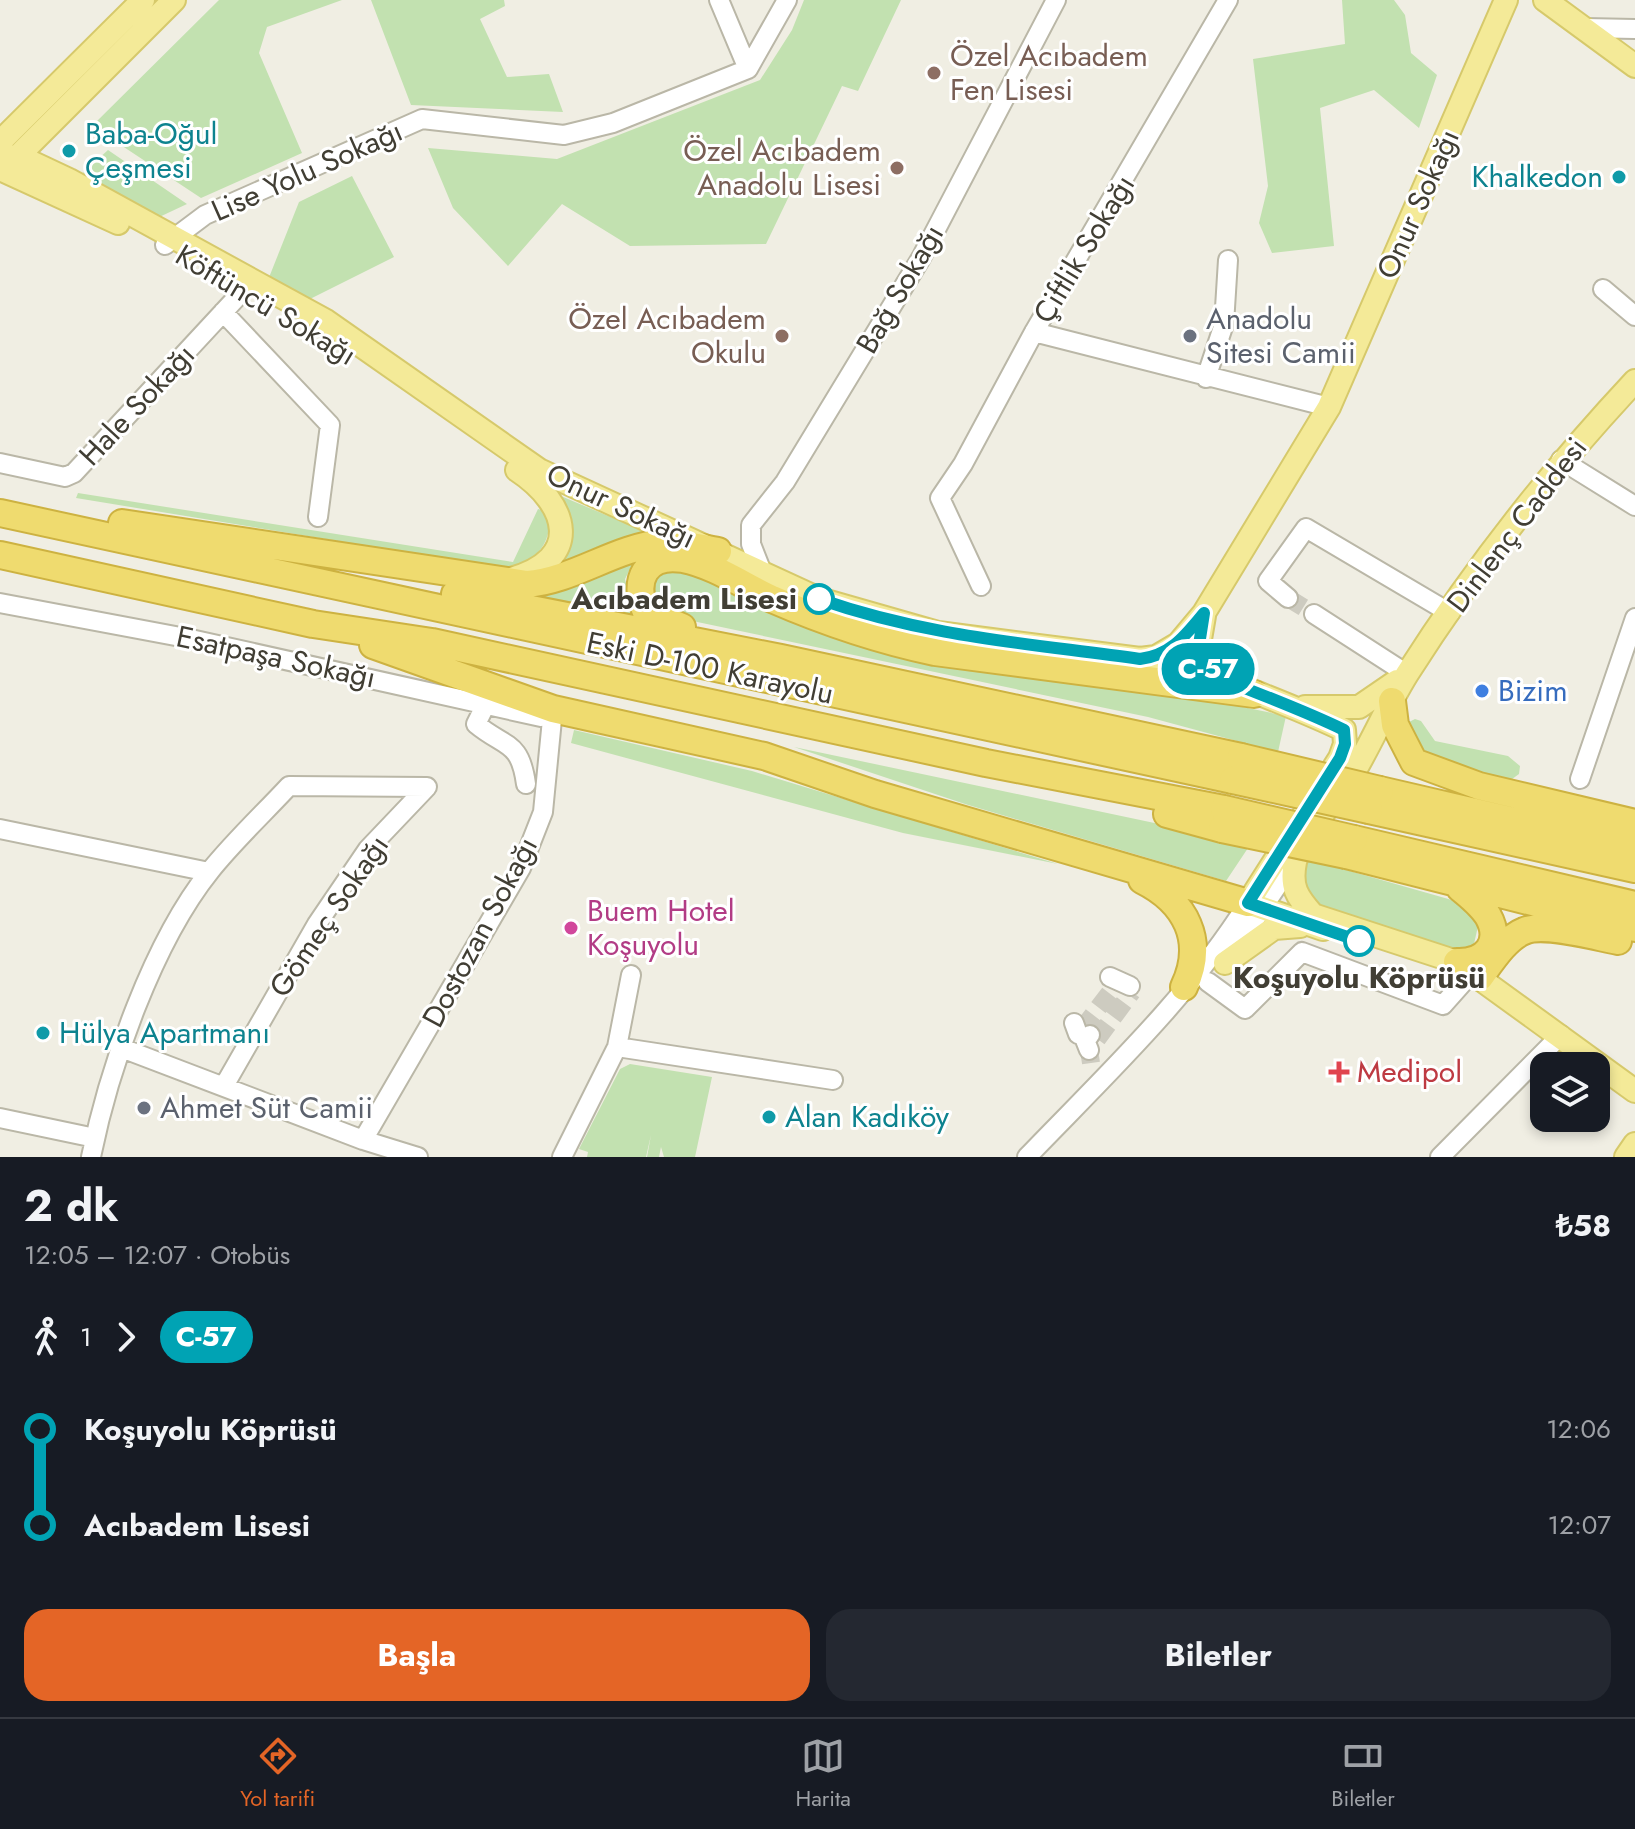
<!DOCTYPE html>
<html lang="tr">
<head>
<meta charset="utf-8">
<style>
	:root { --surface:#171b24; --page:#242831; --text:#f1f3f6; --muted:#9ea1a6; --line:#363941; --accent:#e46526 }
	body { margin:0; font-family:Jost,sans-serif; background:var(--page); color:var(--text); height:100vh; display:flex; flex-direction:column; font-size:30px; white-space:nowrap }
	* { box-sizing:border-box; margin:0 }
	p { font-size:26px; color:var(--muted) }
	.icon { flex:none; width:44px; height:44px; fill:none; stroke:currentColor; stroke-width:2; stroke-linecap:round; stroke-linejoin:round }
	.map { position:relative; height:1157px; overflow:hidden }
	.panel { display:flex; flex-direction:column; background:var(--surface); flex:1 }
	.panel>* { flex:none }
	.badge { padding:0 16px; border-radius:26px; font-size:28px; line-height:52px }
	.tools { position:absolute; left:1530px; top:1052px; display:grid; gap:16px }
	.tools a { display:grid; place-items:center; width:80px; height:80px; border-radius:16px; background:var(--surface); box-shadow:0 4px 12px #0003; font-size:40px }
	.map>.badge { position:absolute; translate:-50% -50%; box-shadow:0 0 0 4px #fff }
	.legs { display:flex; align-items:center; gap:12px; height:88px; padding:0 24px; font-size:26px }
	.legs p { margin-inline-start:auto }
	.summary { display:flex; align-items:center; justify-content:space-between; height:136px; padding:0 24px }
	h1 { font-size:44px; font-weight:700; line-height:60px }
	.button { display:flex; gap:16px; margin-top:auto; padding:16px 24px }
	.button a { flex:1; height:92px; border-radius:24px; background:var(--accent); color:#fff; font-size:32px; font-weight:700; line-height:92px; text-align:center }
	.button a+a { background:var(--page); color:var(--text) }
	ul { padding:0 24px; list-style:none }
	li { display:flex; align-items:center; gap:28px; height:96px; font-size:30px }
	li i { display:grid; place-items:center; width:12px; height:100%; margin:0 10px; background:currentColor }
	li i::after { content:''; width:20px; height:20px; margin:-10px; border:6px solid; border-radius:50%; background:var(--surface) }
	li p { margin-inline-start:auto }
	li:first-child i { background:linear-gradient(#0000 50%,currentColor 0) }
	li:last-child i { background:linear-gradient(currentColor 50%,#0000 0) }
	.tab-bar { display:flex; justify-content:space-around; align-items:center; height:112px; border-top:2px solid var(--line); background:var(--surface); font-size:22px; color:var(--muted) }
	.tab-bar a { display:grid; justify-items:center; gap:4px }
	.tab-bar .on { color:var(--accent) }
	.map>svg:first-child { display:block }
</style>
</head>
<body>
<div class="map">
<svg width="1635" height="1157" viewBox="0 0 1635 1157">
	<rect width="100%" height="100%" fill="#f0eee3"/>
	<path fill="#c2e1b0" d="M219 0H342L267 27 259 53 302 153 201 198 92 126Z
		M371 0H504L505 6 480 19 507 77 549 74 563 112 411 105Z
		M804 0H901L858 91 842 86 766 244 630 246 562 204 508 266 453 208 428 148 557 159 760 80 792 30Z
		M1342 0H1394L1405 15 1411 53 1437 75 1419 128 1374 90 1320 108 1334 246 1272 253 1259 223 1268 186 1253 59 1345 44Z
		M108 150 187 204 155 219 83 173Z
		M352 176 394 257 302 303 266 285 299 202Z
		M78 493 513 562 538 509 549 512C552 544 538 560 508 569L76 498Z
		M556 494 644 531 548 573Z
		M652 550 632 565 625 579 633 616 524 593Z
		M676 566 1214 701 1286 716 1278 752 1148 717 664 615 650 596 653 578Z
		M1415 719 1421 721 1435 741 1508 756 1520 766 1519 774 1508 782 1424 755 1408 728 1409 722Z
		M574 730 752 771 1058 864 903 833 571 743Z
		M794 747 1216 836 1250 845 1226 881 965 804Z
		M1304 858 1459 902 1478 926 1474 944 1464 953 1320 912C1304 895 1299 882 1304 858Z
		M630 1064 712 1077 695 1157H664L661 1147 659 1157H647L651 1135 646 1157H587L588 1152 579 1149 620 1069Z"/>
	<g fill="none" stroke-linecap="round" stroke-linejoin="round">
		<path stroke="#cdcbc0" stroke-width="18" stroke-dasharray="18 9" stroke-linecap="butt" d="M1288 598 1314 614
			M1082 1029 1118 982
			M1091 1063 1089 1050 1132 992"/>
		<g stroke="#bab7a7" stroke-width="22">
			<path id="minor" d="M719 0 748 69
				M1585 28 1635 29
				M165 245 205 215 422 119 564 135 613 123 748 69 787 0
				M1603 289 1635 316
				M223 312 330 425 318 517
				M1034 332 1329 407
				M1206 378 1224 324 1228 260
				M1561 460 1635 506
				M0 463 65 477 74 473 252 281
				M762 572 751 544V525L785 482 921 258 1056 0
				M981 586 940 498 963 464 1034 332 1228 0
				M1288 598 1268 581 1306 528 1450 613
				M0 603 186 638 541 717
				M1314 614 1407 674
				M487 702 476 724C505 748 520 740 526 784
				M1580 779 1635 618
				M0 829 209 872
				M1232 953 1296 858
				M1110 977 1130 986
				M1208 982 1245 1009 1302 952 1443 1005 1467 978
				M1074 1023 1078 1034
				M119 1047 363 1140 418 1157
				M617 1047 833 1080
				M1089 1050 1085 1040 1090 1035
				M0 1118 95 1138
				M363 1140 521 868 543 812 553 709
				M91 1157C109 1068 153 942 210 871 234 841 263 814 289 786L427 787 368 849 317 924 224 1086
				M562 1157 617 1047 631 975
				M1027 1157C1104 1077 1189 997 1248 903
				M1440 1157 1561 1035"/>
		</g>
		<g stroke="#d6c96b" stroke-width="26">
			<path id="major" d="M1545 0 1635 66
				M0 142 143 0
				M0 158 18 156 69 180 326 321 539 470 819 599 938 633 1140 659 1156 657 1178 644 1204 613 1329 407 1506 0
				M8 166 174 0
				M0 169 118 223
				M1635 381C1549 473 1475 567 1407 674 1389 703 1375 735 1358 765 1344 789 1300 838 1295 862 1290 887 1297 897 1313 915L1457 962 1635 1091
				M511 579C583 559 570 505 517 470
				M1204 616 1199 645 1212 675C1256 693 1301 709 1344 730L1345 744 1340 758 1248 903 1323 929
				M1305 707H1359L1397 681
				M1225 963 1274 928 1300 926
				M1626 1157 1635 1144"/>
		</g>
		<g stroke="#cdb241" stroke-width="30">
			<path id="highway" d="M0 513 1233 780
				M122 523 527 584C575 580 615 547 663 543 680 542 701 548 718 551
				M0 555 313 624 432 642 986 763 1224 809
				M455 594 781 658 1241 757
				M682 627 646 612C632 581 645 553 683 559 714 565 744 586 772 599 825 622 878 640 935 652L1254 694
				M373 645 553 709 764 756 875 794 1248 903
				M1392 701 1395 725 1414 762 1479 786 1635 823
				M1380 790 1635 849
				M1369 810 1635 869
				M1167 814 1222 829
				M1354 839 1635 905
				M1346 855 1635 928
				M1142 880C1186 902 1206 941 1184 987
				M1457 962C1485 963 1503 943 1488 916 1481 905 1470 896 1460 888
				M1480 977C1491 962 1506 938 1524 931 1544 922 1596 937 1618 941"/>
		</g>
		<use href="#minor" stroke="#fff" stroke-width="18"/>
		<use href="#major" stroke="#f4ea98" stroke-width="22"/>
		<use href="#highway" stroke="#efdb6f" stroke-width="26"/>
		<g stroke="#cdb241" stroke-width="30" stroke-linecap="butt">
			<path id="highway-bridge" d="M1241 757 1380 790
				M1233 780 1369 810
				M1224 809 1354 839
				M1222 829 1346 855"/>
		</g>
		<use href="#highway-bridge" stroke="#efdb6f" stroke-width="26"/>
	</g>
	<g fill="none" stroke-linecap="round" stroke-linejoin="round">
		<g stroke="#fff" stroke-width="18">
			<path id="line-1" d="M819 599C928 637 1027 643 1140 659 1171 655 1185 636 1204 613L1199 645 1212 675C1256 693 1301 709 1344 730L1345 744 1340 758 1248 903 1359 941"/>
		</g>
		<use href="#line-1" stroke="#00a3b4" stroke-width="12"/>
	</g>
	<g fill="#8d6e63" stroke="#fff" stroke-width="3">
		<circle cx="934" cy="73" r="8"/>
		<circle cx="897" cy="168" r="8"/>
		<circle cx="782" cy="336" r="8"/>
	</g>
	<g fill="#0f9aa8" stroke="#fff" stroke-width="3">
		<circle cx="69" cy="151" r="8"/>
		<circle cx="1619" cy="177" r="8"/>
		<circle cx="43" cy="1033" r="8"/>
		<circle cx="769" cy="1117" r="8"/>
	</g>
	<g fill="#6b7280" stroke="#fff" stroke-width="3">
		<circle cx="1190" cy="336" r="8"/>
		<circle cx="144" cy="1108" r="8"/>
	</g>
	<g fill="#fff" stroke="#00a3b4" stroke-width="4">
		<circle cx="819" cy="599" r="14"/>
		<circle cx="1359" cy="941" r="14"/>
	</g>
	<circle fill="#3f7fe0" stroke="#fff" stroke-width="3" cx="1482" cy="691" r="8"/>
	<circle fill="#d1479c" stroke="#fff" stroke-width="3" cx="571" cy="928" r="8"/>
	<path fill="#e0444e" stroke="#fff" stroke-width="3" d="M1335 1060h8v8h8v8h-8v8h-8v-8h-8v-8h8z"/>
	<g text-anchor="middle" stroke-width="6" stroke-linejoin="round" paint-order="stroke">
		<g font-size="30" fill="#785e54" stroke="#fff" text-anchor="end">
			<text x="950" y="66" text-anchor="start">Özel Acıbadem<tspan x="950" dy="34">Fen Lisesi</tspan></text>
			<text x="881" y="161">Özel Acıbadem<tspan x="881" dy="34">Anadolu Lisesi</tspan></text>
			<text x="766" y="329">Özel Acıbadem<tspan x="766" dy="34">Okulu</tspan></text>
		</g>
		<g font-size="30" fill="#0d838f" stroke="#fff" text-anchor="start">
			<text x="85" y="144">Baba-Oğul<tspan x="85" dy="34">Çeşmesi</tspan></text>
			<text x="1603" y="187" text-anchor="end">Khalkedon</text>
			<text x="59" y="1043">Hülya Apartmanı</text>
			<text x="785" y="1127">Alan Kadıköy</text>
		</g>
		<g font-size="30" fill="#413e34" stroke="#fff">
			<text transform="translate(307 171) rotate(-24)" y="10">Lise Yolu Sokağı</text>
			<text transform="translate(1418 204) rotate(-66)" y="10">Onur Sokağı</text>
			<text transform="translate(1084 249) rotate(-59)" y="10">Çiftlik Sokağı</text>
			<text transform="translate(900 289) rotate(-60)" y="10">Bağ Sokağı</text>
			<text transform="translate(266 305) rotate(31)" y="10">Köftüncü Sokağı</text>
			<text transform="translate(137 405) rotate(-47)" y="10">Hale Sokağı</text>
			<text transform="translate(621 506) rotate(25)" y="10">Onur Sokağı</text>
			<text transform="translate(1517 525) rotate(-53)" y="10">Dinlenç Caddesi</text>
			<text transform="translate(276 657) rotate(12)" y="10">Esatpaşa Sokağı</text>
			<text transform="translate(710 668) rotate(12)" y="10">Eski D-100 Karayolu</text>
			<text transform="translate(329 916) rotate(-56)" y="10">Gömeç Sokağı</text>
			<text transform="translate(480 932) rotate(-62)" y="10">Dostozan Sokağı</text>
		</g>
		<g font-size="30" fill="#5b616d" stroke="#fff" text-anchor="start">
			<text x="1206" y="329">Anadolu<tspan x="1206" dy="34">Sitesi Camii</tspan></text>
			<text x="160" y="1118">Ahmet Süt Camii</text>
		</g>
		<g font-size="30" font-weight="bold" fill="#413e34" stroke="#fff" text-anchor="end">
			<text x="797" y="609">Acıbadem Lisesi</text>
			<text x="1359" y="988" text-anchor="middle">Koşuyolu Köprüsü</text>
		</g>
		<g font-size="30" fill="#366cbe" stroke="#fff" text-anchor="start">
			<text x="1498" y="701">Bizim</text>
		</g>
		<g font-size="30" fill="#b23c85" stroke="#fff" text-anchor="start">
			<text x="587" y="921">Buem Hotel<tspan x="587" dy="34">Koşuyolu</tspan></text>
		</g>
		<g font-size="30" fill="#be3a42" stroke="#fff" text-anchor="start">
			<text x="1357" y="1082">Medipol</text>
		</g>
	</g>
</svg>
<div class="tools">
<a><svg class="icon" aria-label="layers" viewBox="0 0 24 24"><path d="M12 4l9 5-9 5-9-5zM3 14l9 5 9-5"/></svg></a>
</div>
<b class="badge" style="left:1208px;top:669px;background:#00a3b4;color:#fff">C-57</b>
</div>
<section class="panel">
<div class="summary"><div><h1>2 dk</h1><p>12:05 – 12:07 · Otobüs</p></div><b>₺58</b></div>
<div class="legs"><svg class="icon" aria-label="walk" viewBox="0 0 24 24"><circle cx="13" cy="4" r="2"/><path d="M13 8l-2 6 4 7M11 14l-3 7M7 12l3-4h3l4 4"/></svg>1<svg class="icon" aria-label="forward" viewBox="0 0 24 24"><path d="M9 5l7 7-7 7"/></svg><b class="badge" style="background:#00a3b4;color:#fff">C-57</b></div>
<ul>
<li><i style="color:#00a3b4"></i><b>Koşuyolu Köprüsü</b><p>12:06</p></li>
<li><i style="color:#00a3b4"></i><b>Acıbadem Lisesi</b><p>12:07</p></li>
</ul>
<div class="button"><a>Başla</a><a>Biletler</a></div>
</section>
<nav class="tab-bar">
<a class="on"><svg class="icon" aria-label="directions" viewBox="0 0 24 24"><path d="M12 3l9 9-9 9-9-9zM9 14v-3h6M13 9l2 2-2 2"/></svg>Yol tarifi</a>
<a><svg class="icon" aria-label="map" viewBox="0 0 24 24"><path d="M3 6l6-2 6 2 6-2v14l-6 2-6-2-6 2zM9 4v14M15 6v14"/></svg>Harita</a>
<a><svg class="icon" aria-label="tickets" viewBox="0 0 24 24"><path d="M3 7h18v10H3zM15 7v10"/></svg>Biletler</a>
</nav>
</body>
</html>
